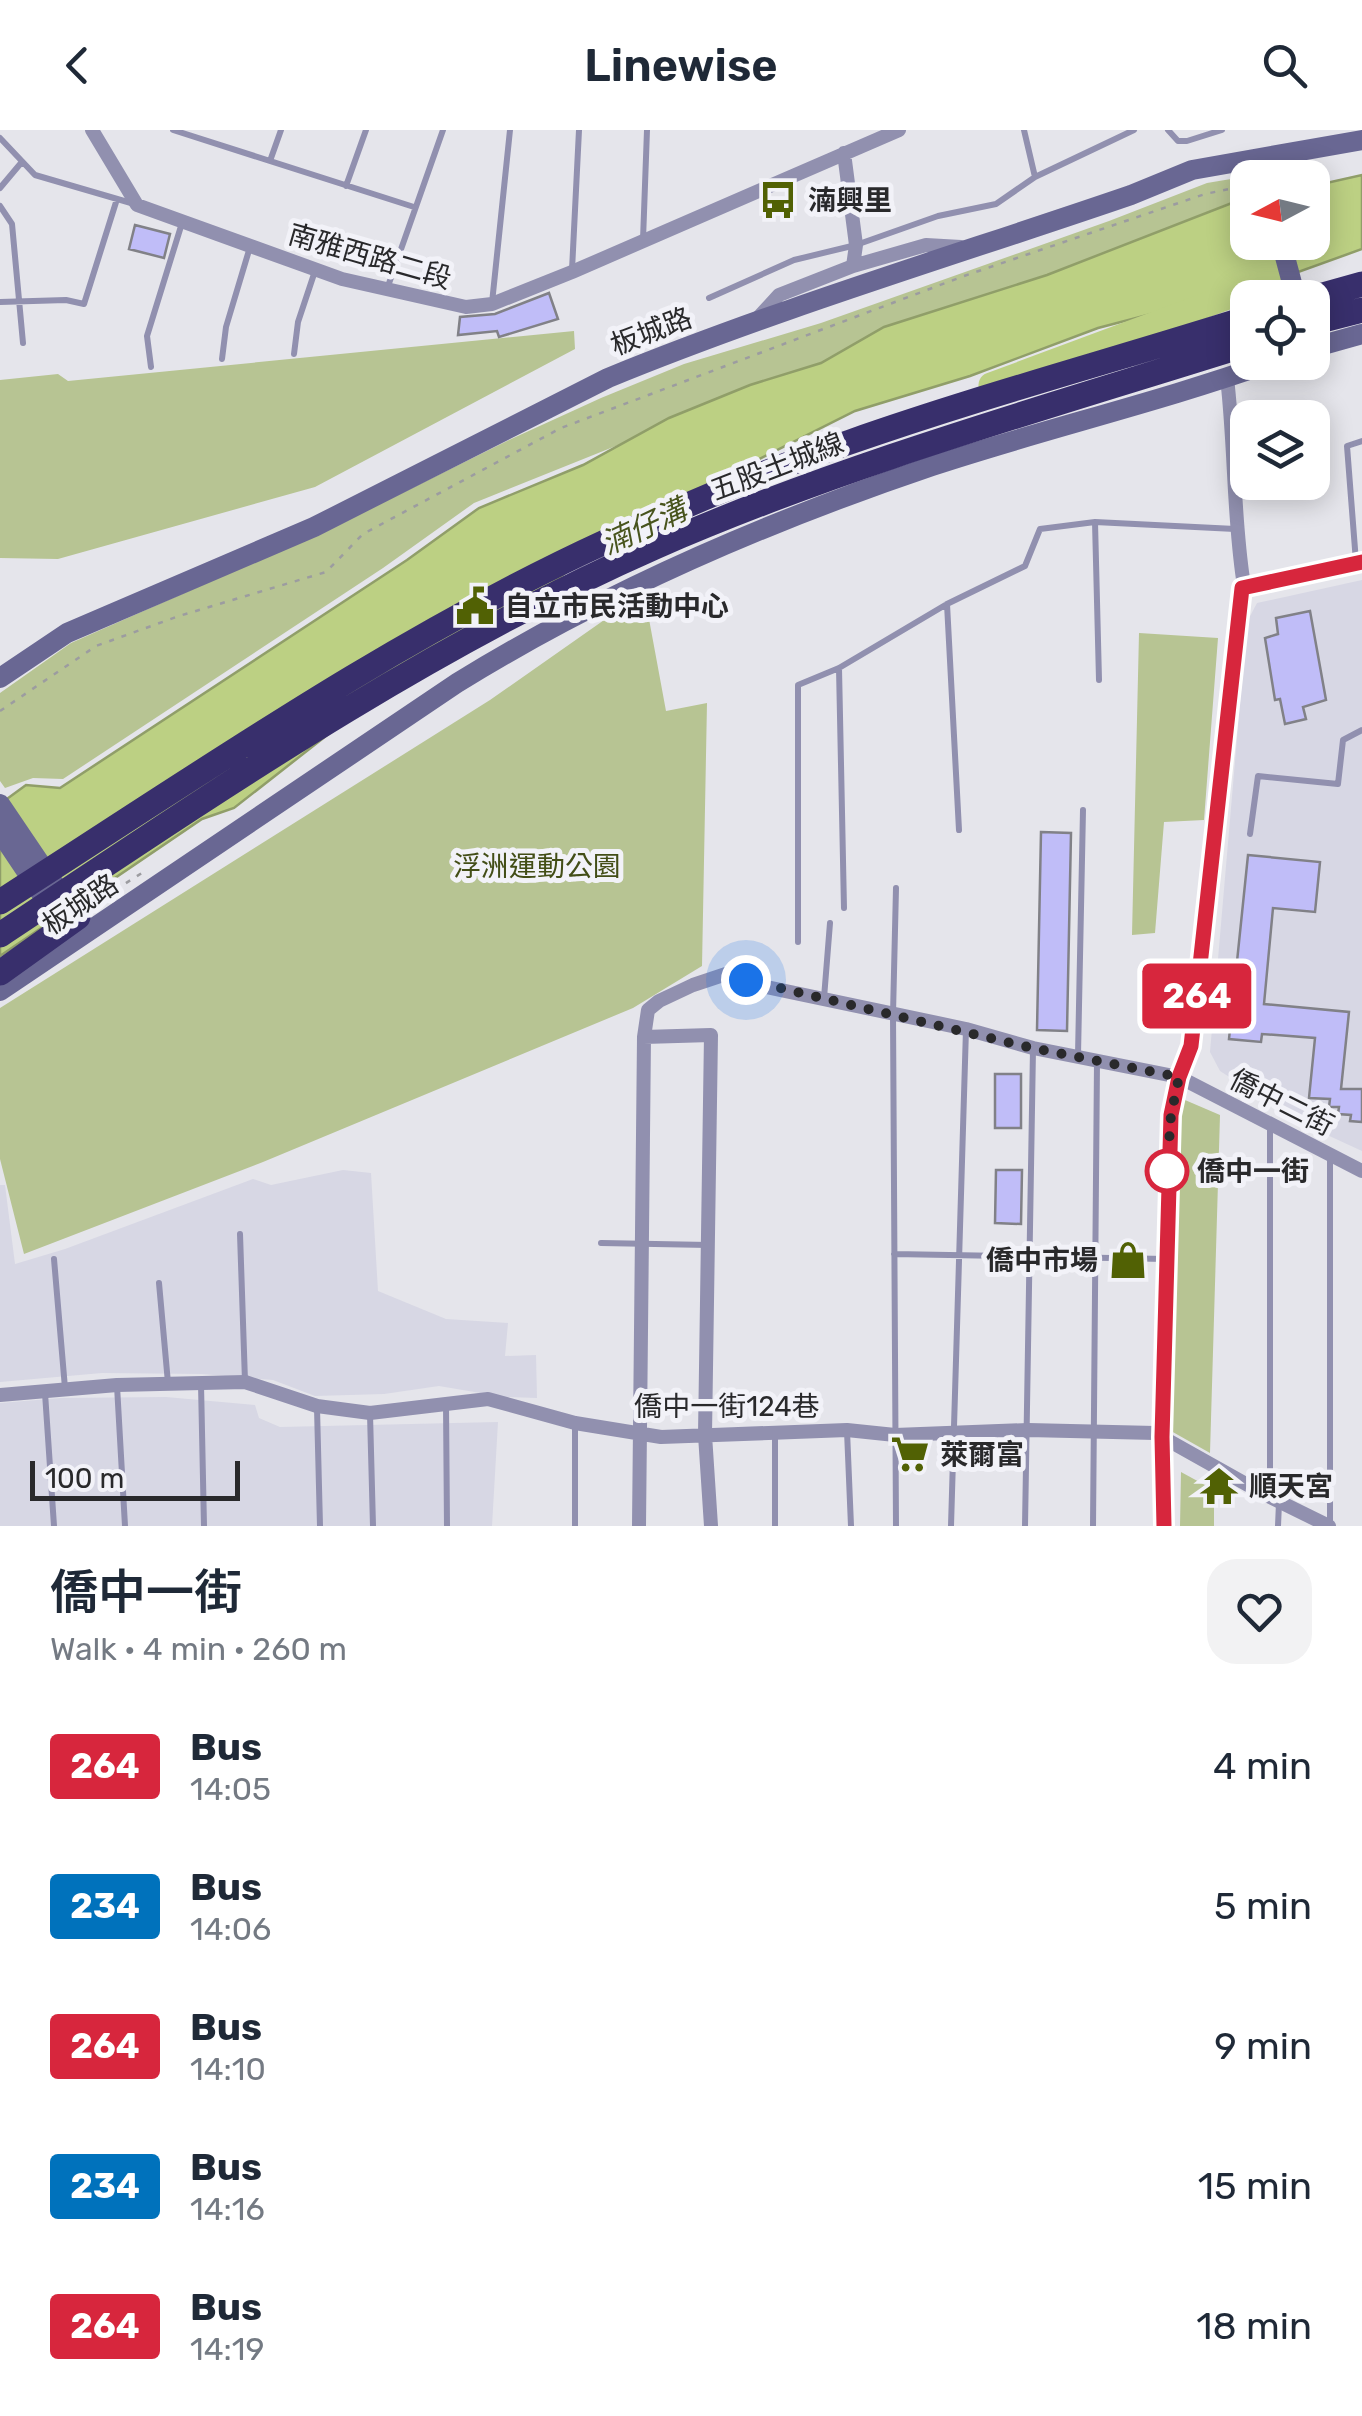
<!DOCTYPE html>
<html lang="en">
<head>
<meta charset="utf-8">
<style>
	:root { --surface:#fff; --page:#f2f2f3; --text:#1f2937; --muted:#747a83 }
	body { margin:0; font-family:Rubik,"Noto Sans TC",sans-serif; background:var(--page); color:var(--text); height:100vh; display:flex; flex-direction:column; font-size:38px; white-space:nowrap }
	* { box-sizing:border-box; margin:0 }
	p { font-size:32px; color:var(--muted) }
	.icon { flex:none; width:55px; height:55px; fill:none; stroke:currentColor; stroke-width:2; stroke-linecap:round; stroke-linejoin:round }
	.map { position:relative; height:1396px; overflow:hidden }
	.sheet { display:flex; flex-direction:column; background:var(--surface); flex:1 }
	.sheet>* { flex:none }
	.badge { padding:0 20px; border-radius:8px; font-size:35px; line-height:65px }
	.needle { width:65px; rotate:263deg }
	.fabs { position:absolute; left:1230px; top:30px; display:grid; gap:20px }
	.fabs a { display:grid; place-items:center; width:100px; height:100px; border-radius:20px; background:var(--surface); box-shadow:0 5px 25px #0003; font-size:50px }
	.scale { position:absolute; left:30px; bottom:25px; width:210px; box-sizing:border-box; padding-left:10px; border:5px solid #29292b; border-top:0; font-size:28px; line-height:35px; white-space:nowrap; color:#29292b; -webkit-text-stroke:8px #f2f2f8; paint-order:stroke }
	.you { position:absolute; width:50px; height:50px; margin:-25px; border:8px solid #fff; border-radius:50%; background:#1a73e8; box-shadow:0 0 0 15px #1a73e833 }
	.map>.badge { position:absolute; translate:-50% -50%; box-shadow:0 0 0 5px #fff }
	.round { display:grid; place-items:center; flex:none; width:105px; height:105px; border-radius:30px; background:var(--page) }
	.overview { display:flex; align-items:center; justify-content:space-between; height:170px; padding:0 50px }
	h1 { font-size:48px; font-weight:600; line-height:75px }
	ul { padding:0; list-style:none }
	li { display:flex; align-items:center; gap:30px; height:140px; padding:0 50px }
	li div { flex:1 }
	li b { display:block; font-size:38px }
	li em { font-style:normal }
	li .badge { min-width:110px; font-weight:700; text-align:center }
	header { display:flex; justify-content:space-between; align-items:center; height:130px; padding:0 50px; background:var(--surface); font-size:45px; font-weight:600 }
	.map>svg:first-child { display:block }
</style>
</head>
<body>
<header><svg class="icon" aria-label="back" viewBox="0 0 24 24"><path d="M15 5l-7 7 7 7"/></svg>Linewise<svg class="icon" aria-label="search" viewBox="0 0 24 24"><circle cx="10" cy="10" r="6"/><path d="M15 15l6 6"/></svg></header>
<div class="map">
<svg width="1362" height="1396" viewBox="0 0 1362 1396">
	<rect width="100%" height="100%" fill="#e5e5eb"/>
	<path fill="#d7d7e4" d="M1362 450V1021L1299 992 1220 941 1210 922 1247 492 1257 473Z
		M343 1040 371 1043 378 1161 446 1189 508 1193 505 1226 536 1225 537 1268 504 1267 439 1256 384 1264 315 1266 273 1250 202 1244 102 1243 0 1252V1055H5L15 1134 65 1119 253 1049 271 1055Z
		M166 1267 255 1275 259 1288 280 1297 498 1292 492 1396H0V1273L61 1268Z"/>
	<path fill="#b7c493" d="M1237 48 1241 74 708 279 474 373 383 438 63 649 33 648 5 658 0 651V563L71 513 329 399 509 310 601 268 684 234 821 193 1109 91 1207 53Z
		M574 201 575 219 315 357 58 429 0 428V250L58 244 68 251Z
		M644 462 666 581 707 573 702 836 633 878 263 1032 24 1124 0 1029V878L490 570Z
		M1139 503 1218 508 1204 690 1164 692 1155 803 1132 805Z
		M1185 970 1220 985 1210 1323 1171 1301 1179 984Z
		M1181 1342 1214 1360V1396H1180Z"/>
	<path fill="#bcd083" stroke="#909e69" stroke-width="2.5" d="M1362 45V119L1262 155 1098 198 970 246 855 281 630 394 531 469 340 595 234 678 202 689 0 826V674L26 655 60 658 407 430 479 378 583 335 669 288 750 255 821 233 884 197 1047 145 1237 71 1247 69 1248 112H1312L1313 56Z"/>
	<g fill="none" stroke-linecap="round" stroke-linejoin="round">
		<path stroke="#bcd083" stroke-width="25" d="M991 255 1287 145"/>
	</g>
	<path fill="#c0bdf8" stroke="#818187" stroke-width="2.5" d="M135 95 170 104 164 128 129 119Z
		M549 163 558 189 499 207 497 201 458 205 460 187 495 184Z
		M1310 481 1326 570 1303 577 1306 589 1285 594 1280 569 1275 570 1265 508 1278 504 1276 488Z
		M1041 702 1071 703 1067 901 1037 900Z
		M1248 725 1320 732 1315 782 1273 778 1264 874 1349 882 1341 959H1362V992L1350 991 1351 985 1338 984 1339 977H1329L1330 969 1309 968 1315 908 1262 904 1261 912 1229 909Z
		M995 944H1021V998H995Z
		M996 1040H1022L1021 1094 995 1093Z"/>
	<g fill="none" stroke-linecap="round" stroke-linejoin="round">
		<path stroke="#9c9ca0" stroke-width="2.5" stroke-dasharray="5 8" stroke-linecap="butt" d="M1277 48 1314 37
			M0 581 96 516 179 486 326 442 363 404 561 298 964 146 1205 64 1248 55
			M93 774 145 741"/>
		<path stroke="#9190af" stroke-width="6" d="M173 0 414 77
			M1024 0 1035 47 1134 0
			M1168 0 1178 11H1187L1222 0
			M0 8 35 45 131 73
			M270 31 281 0
			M346 56 366 0
			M0 58 21 33
			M0 76 12 94 23 213
			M643 110 647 0
			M572 140 579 0
			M387 159 443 0
			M709 168 794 130 856 115 938 86 996 74 1035 47
			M0 172 66 170 84 174 117 69
			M492 173 510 0
			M294 224 298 192 315 141
			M222 229 226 197 250 117
			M151 237 147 206 182 93
			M1095 392 1099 550
			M1356 432 1347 316 1362 311
			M947 474 959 700
			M839 538 844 778
			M1250 704 1258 646 1338 654 1343 610 1362 600
			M798 812V555L839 538 947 474 1025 436 1040 399 1095 392 1235 399
			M824 868 830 793
			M1078 925 1083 680
			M240 1104 245 1251
			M601 1113 709 1115
			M894 1124 1166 1129
			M54 1129 65 1258
			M159 1153 168 1253
			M201 1254 204 1396
			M117 1256 125 1396
			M45 1263 54 1396
			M446 1274 447 1396
			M317 1278 320 1396
			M370 1284 373 1396
			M847 1301 851 1396
			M1270 1363V996
			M1330 1395V1027
			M575 1396V1294
			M775 1396V1306
			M896 1396 893 884 896 758
			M951 1396 966 899
			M1025 1396 1033 919
			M1093 1396 1097 932
			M1278 1396 1279 1373"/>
		<path stroke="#9190af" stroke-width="14" d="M92 0 137 75 342 149 466 177 492 174 572 142 899 0
			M844 23 856 115 853 136
			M757 189 779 165 853 136 926 115 961 117
			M1242 458 1362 432
			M644 907 711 905 705 1305 711 1396
			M0 1265 117 1255 245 1252 317 1276 370 1283 488 1269 575 1293 661 1307 847 1300 895 1305 1028 1300 1155 1303 1262 1363 1329 1396
			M639 1396 644 907 648 880 659 871 693 855 726 844 762 856 966 899 1033 918 1179 947 1362 1041
			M1164 1396 1163 1307 1171 985 1179 947 1191 917 1243 449C1233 382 1235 315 1227 248"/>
		<path stroke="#696793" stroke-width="20" d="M1281 112 1296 168
			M1312 218 1362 204
			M0 548 67 503 314 397 608 248C779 178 956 125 1131 65L1192 40 1362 10
			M0 674 69 776
			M0 702 71 808
			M0 861 457 553C606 461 766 392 932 336 1044 299 1160 272 1272 232"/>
		<path stroke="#382f6c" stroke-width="25" d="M1312 168 1362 154
			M1312 193 1362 180
			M0 772C197 646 392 510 605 412 685 375 766 340 850 312 981 266 1115 230 1248 188
			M0 805C211 665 423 519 655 417 847 333 1048 277 1248 214
			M0 843 78 787"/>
	</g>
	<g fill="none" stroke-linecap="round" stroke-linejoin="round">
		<g stroke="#fff" stroke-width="22">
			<path id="line" d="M1164 1396 1162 1307 1171 985 1179 947 1191 916 1242 458 1362 432"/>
		</g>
		<use href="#line" stroke="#d7263d" stroke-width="15"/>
		<path stroke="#29292b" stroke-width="10" stroke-dasharray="0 18" d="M746 850 1032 918 1179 947 1171 985 1167 1041"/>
	</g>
	<defs>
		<g id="bus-bare" transform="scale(3)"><path d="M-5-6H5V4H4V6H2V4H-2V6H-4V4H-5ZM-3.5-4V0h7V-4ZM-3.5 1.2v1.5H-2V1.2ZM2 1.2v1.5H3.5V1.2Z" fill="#516104" stroke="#f2f2f8" stroke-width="2.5" paint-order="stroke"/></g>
		<g id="civic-bare" transform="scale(3)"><path d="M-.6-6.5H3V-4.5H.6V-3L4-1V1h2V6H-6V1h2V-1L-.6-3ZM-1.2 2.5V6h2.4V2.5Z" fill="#516104" stroke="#f2f2f8" stroke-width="2.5" paint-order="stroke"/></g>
		<g id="shop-bare" transform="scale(3)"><path d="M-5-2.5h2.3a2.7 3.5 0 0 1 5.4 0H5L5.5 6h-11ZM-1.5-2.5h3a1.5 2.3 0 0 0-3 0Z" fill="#516104" stroke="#f2f2f8" stroke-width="2.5" paint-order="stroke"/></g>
		<g id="supermarket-bare" transform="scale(3)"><path d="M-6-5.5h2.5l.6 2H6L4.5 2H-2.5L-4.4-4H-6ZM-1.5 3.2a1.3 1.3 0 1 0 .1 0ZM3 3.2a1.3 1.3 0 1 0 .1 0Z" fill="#516104" stroke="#f2f2f8" stroke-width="2.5" paint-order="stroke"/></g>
		<g id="temple-bare" transform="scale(3)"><path d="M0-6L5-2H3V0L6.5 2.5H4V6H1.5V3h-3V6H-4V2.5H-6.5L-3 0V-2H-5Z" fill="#516104" stroke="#f2f2f8" stroke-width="2.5" paint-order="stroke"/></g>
	</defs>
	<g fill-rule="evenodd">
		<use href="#bus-bare" x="778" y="70"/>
		<use href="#civic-bare" x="475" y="476"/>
		<use href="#shop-bare" x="1128" y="1130"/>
		<use href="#supermarket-bare" x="910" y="1324"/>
		<use href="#temple-bare" x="1219" y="1356"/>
	</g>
	<circle fill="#fff" stroke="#d7263d" stroke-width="5" cx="1167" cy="1041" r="20"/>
	<g text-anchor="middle" stroke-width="10" stroke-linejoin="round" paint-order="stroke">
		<g font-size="28" font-weight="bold" fill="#29292b" stroke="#f2f2f8" text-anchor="start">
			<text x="808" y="80">湳興里</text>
			<text x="505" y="486">自立市民活動中心</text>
			<text x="1098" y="1140" text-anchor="end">僑中市場</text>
			<text x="940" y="1334">萊爾富</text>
			<text x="1249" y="1366">順天宮</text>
		</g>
		<g font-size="28" fill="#29292b" stroke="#f2f2f8">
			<text transform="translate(370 126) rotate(16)" y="10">南雅西路二段</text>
			<text transform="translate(651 201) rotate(-21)" y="10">板城路</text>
			<text transform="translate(777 336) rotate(-21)" y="10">五股土城線</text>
			<text transform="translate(80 774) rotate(-34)" y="10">板城路</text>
			<text transform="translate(1282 972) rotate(27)" y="10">僑中二街</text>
			<text x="727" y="1286">僑中一街124巷</text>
		</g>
		<g font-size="28" fill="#434e17" stroke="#f2f2f8">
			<text x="537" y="746">浮洲運動公園</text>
		</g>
		<g font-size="28" font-weight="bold" fill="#29292b" stroke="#f2f2f8" text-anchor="start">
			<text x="1197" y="1051">僑中一街</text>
		</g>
		<g font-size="30" font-style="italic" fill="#48541d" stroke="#f2f2f8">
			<text transform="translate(644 397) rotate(-25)" y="10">湳仔溝</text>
		</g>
	</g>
</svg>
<div class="fabs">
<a><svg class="needle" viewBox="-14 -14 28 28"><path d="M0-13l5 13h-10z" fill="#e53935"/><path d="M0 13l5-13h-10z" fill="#747a83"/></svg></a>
<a><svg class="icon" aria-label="locate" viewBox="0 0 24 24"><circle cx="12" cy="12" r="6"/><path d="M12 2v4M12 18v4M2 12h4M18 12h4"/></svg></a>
<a><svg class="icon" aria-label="layers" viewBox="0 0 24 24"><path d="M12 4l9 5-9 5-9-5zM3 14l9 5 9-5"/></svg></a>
</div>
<div class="scale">100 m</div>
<div class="you" style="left:746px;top:850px"></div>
<b class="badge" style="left:1197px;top:866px;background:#d7263d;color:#fff">264</b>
</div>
<section class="sheet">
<div class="overview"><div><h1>僑中一街</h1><p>Walk · 4 min · 260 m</p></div><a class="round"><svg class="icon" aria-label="heart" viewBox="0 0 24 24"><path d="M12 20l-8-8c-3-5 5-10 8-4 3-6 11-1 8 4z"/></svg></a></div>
<ul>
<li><span class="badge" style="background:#d7263d;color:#fff">264</span><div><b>Bus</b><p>14:05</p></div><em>4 min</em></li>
<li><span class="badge" style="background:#0072bc;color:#fff">234</span><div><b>Bus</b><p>14:06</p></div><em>5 min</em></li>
<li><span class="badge" style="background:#d7263d;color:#fff">264</span><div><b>Bus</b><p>14:10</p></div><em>9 min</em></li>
<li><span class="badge" style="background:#0072bc;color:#fff">234</span><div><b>Bus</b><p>14:16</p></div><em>15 min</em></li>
<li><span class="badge" style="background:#d7263d;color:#fff">264</span><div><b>Bus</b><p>14:19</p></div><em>18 min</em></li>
</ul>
</section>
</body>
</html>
